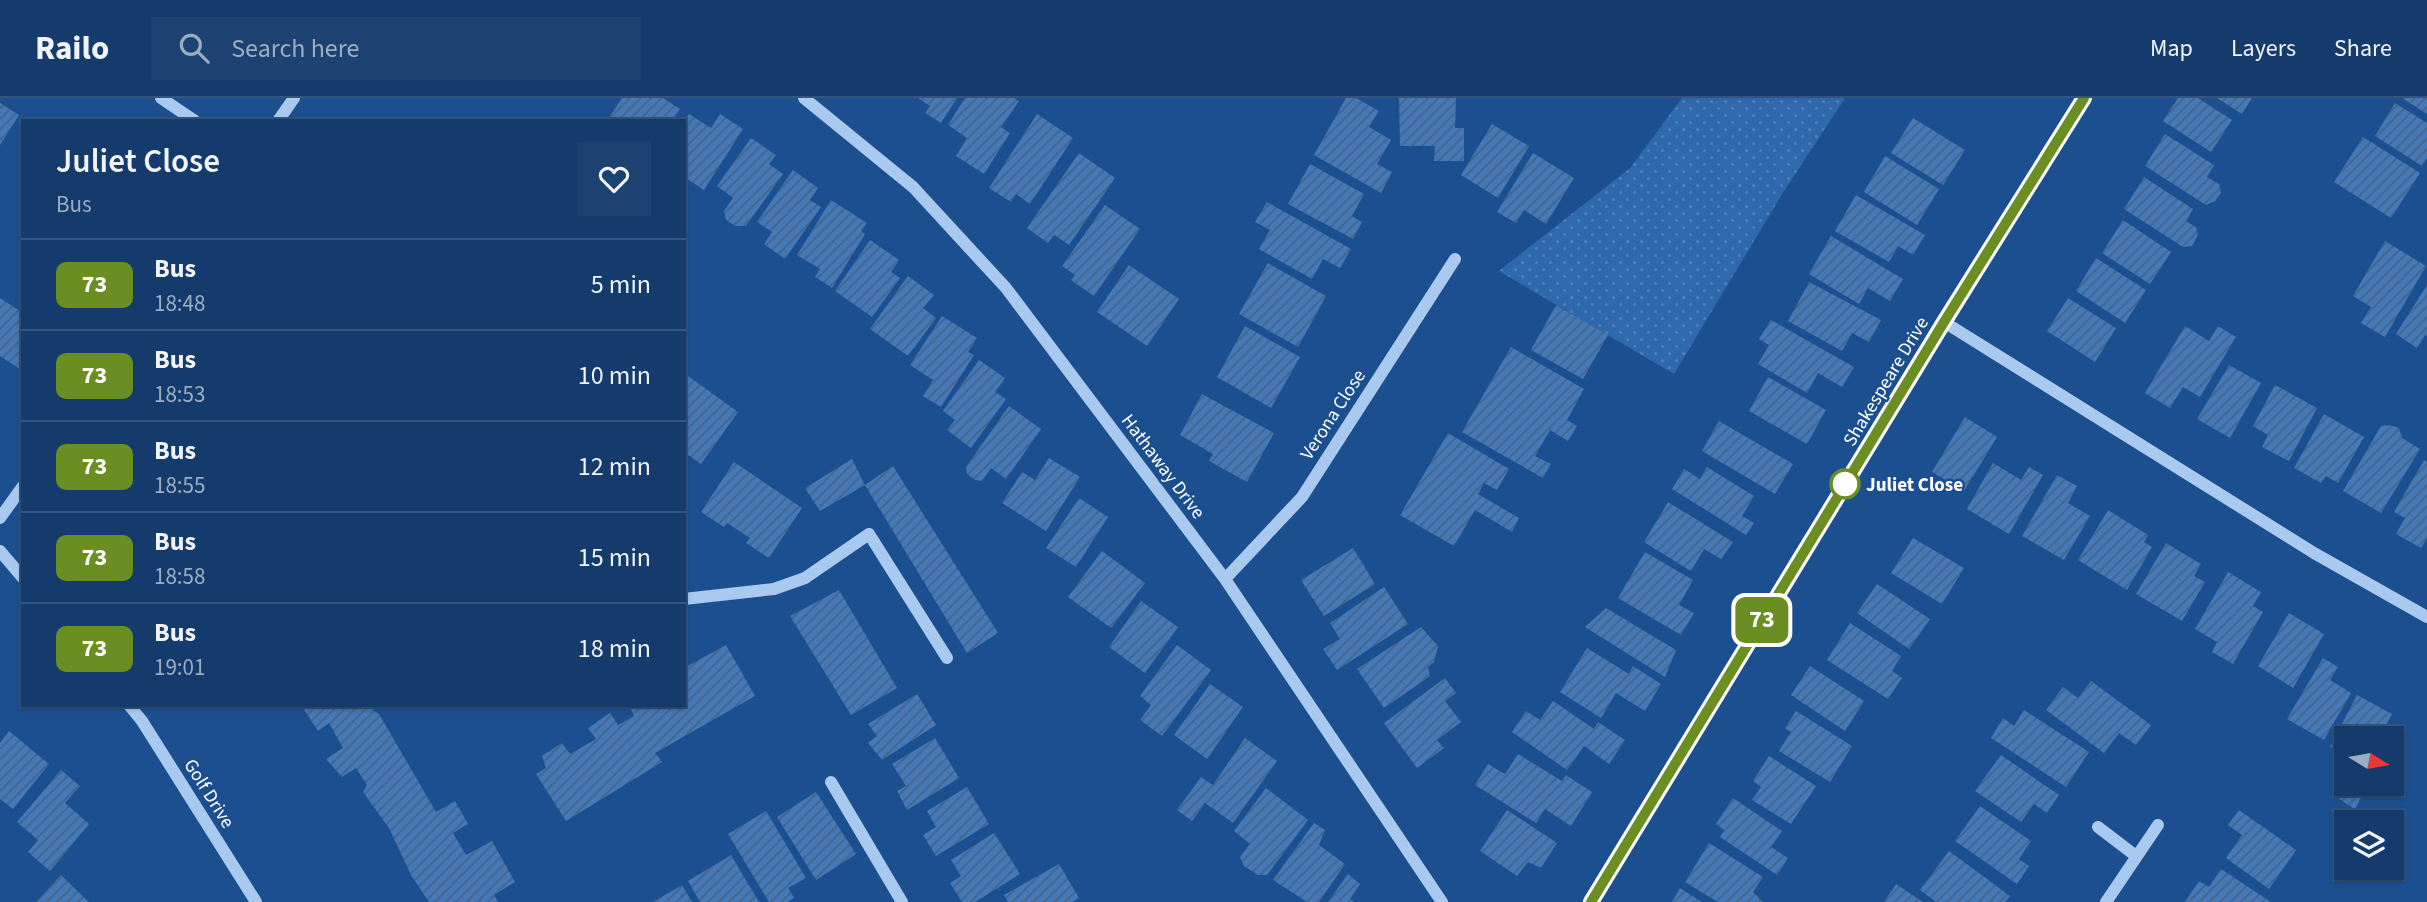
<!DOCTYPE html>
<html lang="en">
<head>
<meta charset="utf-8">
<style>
	:root { --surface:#143b6b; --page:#1d4271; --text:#f1f3f6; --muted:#9dadc1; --line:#33557e }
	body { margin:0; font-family:"Source Sans 3",sans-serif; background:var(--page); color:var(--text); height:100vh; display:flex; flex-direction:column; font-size:26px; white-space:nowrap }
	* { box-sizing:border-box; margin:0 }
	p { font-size:23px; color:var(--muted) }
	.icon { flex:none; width:38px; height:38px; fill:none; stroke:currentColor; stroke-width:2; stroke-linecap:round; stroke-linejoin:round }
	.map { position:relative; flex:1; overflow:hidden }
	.sheet { position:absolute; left:21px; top:21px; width:665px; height:588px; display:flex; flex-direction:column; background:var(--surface); border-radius:0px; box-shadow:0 2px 5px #0004,0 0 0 2px var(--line) }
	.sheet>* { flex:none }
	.badge { padding:0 14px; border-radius:10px; font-size:24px; line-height:46px }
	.needle { width:46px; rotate:101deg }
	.tools { position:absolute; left:2334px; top:628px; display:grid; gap:14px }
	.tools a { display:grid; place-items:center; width:70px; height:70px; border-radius:0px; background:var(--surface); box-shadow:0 2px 5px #0004,0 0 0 2px var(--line); font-size:35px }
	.map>.badge { position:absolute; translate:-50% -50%; box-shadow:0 0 0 4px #fff }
	.round { display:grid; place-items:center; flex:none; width:74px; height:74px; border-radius:0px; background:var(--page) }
	.headline { display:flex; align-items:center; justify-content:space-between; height:119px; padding:0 35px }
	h1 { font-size:33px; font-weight:600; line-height:52px }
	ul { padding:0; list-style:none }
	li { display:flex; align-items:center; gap:21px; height:91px; padding:0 35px; border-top:2px solid var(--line) }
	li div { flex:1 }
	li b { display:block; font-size:26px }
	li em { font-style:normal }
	li .badge { min-width:77px; font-weight:700; text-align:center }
	header { display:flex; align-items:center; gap:42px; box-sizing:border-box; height:98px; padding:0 35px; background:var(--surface); border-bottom:2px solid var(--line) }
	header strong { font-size:33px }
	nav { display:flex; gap:38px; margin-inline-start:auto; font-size:24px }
	.search { width:490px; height:63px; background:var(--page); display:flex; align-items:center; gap:18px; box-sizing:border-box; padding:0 24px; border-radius:0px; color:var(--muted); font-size:26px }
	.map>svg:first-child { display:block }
</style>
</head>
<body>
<header>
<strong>Railo</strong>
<div class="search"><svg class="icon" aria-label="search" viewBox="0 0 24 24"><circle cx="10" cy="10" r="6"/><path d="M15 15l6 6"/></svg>Search here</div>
<nav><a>Map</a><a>Layers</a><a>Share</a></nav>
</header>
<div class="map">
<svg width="2427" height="804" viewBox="0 0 2427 804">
	<defs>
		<pattern id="grass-dots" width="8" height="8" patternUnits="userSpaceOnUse" patternTransform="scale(1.75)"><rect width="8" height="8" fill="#2e69ad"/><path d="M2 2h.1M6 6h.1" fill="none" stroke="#4d80b9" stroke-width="1.8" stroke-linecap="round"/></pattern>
		<pattern id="building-hatch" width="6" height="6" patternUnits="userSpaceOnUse" patternTransform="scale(1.75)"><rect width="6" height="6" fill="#4478b7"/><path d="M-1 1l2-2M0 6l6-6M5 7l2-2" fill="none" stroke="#486282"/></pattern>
	</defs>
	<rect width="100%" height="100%" fill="#1b4f8f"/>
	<path fill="url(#grass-dots)" d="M1682 0H1845L1781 98 1674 276 1499 173 1630 70Z"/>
	<path fill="url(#building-hatch)" d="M622 0H663L680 11 672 23H607Z
		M918 0H957L941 25 925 15 930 8Z
		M965 0H1014L1019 3 1001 29 1010 35 984 76 956 58 967 40 948 27Z
		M1346 0H1356L1379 13 1369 29 1391 42 1377 66 1392 74 1381 95 1314 57Z
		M1399 0H1456L1455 30H1464V63H1434L1435 48H1400Z
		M2178 0H2198L2232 22 2211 54 2163 23Z
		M2217 0H2252L2242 16Z
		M2402 0H2427V16Z
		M0 5 19 17 0 47Z
		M2395 5 2427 25V60L2422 68 2375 38Z
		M689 16 711 30 720 16 743 31 704 92 684 79V23Z
		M1037 16 1073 40 1030 106 1016 96 1011 104 989 90Z
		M1913 20 1965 52 1943 87 1891 55Z
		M1492 26 1529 48 1498 100 1461 77Z
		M2165 36 2214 67 2207 79 2219 86 2221 95 2215 103 2206 107 2145 68Z
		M2363 39 2420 75 2391 120 2334 84Z
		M751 40 776 57 769 66 783 76 746 128H735L726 122 724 113 733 100 717 88Z
		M1079 55 1115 80 1069 147 1054 137 1048 145 1027 130Z
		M1533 55 1574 80 1546 126 1524 112 1516 125 1497 114Z
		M1885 58 1939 91 1917 127 1864 94Z
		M1310 66 1364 96 1352 118 1362 124 1353 141 1288 106Z
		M793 72 818 90 810 102 821 109 785 161 764 146 772 134 757 124Z
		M2144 79 2193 111 2186 123 2196 129 2198 137 2192 148 2183 149 2124 111Z
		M1856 97 1925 137 1913 157 1898 148 1889 164 1835 133Z
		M831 102 867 125 861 133 865 136 832 190 815 179 820 171 797 157Z
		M1267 104 1351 151 1340 170 1323 161 1312 181 1259 151 1270 132 1255 124Z
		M1105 107 1140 131 1094 198 1071 182 1075 177 1062 168Z
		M2123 122 2171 154 2150 186 2102 155Z
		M1831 138 1903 181 1890 203 1868 190 1859 206 1809 176Z
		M870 142 899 162 891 174 900 180 872 219 835 193Z
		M2385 143 2426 168 2385 239 2361 225 2371 209 2353 198Z
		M2096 160 2146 192 2125 225 2076 193Z
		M1268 165 1326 198 1298 249 1239 216Z
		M1129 167 1179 201 1147 248 1097 214Z
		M908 178 934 197 923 210 936 220 908 258 870 231Z
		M1809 184 1881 222 1869 244 1852 235 1842 253 1788 223Z
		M2427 187V238L2425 237 2417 250 2396 236Z
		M0 200 23 215V273L0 258Z
		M2068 200 2116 230 2095 264 2047 233Z
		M1556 207 1608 237 1583 281 1531 252Z
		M942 218 977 240 968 254 974 257 941 309 923 298 933 282 910 267Z
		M1771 222 1854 269 1842 289 1818 275 1807 295 1758 266 1769 247 1759 241Z
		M1245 228 1300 259 1271 310 1217 279Z
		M2185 228 2209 243 2218 228 2236 239 2200 299 2183 289 2170 310 2145 295Z
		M1511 249 1584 291 1567 322 1577 328 1568 343 1550 332 1535 358 1551 366 1543 380 1462 334Z
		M979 262 1005 280 995 294 1006 301 971 350 947 332 955 322 943 313Z
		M2229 267 2261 285 2230 340 2197 321Z
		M684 275 738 314 701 366 684 354Z
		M1768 279 1826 312 1807 346 1749 313Z
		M2275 287 2317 310 2289 363 2262 349 2268 337 2253 328Z
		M1202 296 1274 335 1247 384 1209 363 1213 356 1180 337Z
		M1009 308 1041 331 1006 381 991 370 982 383 975 382 967 376 966 369Z
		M2324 316 2364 339 2338 385 2326 378 2321 385 2294 370Z
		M1965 319 1997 339 1964 393 1932 374Z
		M1719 323 1793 366 1775 396 1702 353Z
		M2390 327 2399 330 2402 340 2420 351 2381 415 2343 393 2381 328Z
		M1448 335 1509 371 1497 392 1484 385 1478 396 1519 420 1512 434 1475 412 1454 448 1400 417Z
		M1049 360 1080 379 1046 433 1002 405 1022 374 1035 382Z
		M852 361 865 387 893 368 998 535 967 555 865 387 820 413 805 390Z
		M2424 362 2427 364V440L2421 450 2396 436 2405 420 2394 414Z
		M734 364 802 410 769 460 746 445 750 440 727 425 724 429 701 414Z
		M1993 365 2021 382 2029 369 2043 377 2009 436 1967 411Z
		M1707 369 1754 398 1742 418 1754 425 1746 437 1672 391 1684 371 1700 381Z
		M2057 377 2077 388 2068 405 2090 418 2064 462 2022 438Z
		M1079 400 1108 419 1076 469 1046 450Z
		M1668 404 1733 444 1721 461 1704 451 1691 473 1644 444Z
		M2108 412 2148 437 2144 444 2152 449 2127 492 2078 462Z
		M1913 440 1964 470 1942 506 1891 475Z
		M2166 445 2201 466 2194 478 2205 484 2182 523 2136 496Z
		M1353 450 1375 486 1324 518 1301 482Z
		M1102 453 1145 485 1111 530 1068 499Z
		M1645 454 1693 482 1679 507 1694 515 1681 537 1618 500Z
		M2228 474 2261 494 2253 508 2263 514 2233 566 2212 554 2217 544 2195 531Z
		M1877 486 1930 521 1909 551 1857 515Z
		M1384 489 1408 526 1337 572 1323 551 1340 541 1330 525Z
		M839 492 897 590 851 617 790 518Z
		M1141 503 1178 529 1145 575 1109 549Z
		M1606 510 1676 552 1665 579 1585 529Z
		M2289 515 2324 536 2293 590 2258 568Z
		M1850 525 1901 558 1892 573 1902 580 1888 601 1827 562Z
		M1421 529 1438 548 1434 564 1428 569 1430 578 1384 610 1357 571Z
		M726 547 755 598 655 655 662 664 566 723 536 676 546 670 542 658 562 645 570 656 596 641 588 630 610 615 618 627 634 618 631 611 637 607H684V570Z
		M1177 547 1211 572 1162 638 1140 622 1151 607 1140 598Z
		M1587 550 1629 576 1633 568 1661 586 1645 613 1616 595 1601 620 1560 594Z
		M2323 560 2338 569 2330 582 2351 595 2324 642 2287 621Z
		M1810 568 1864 603 1845 633 1791 597Z
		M1445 580 1456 595 1445 603 1461 624 1437 642 1444 650 1417 670 1384 625Z
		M2091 583 2151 627 2136 647 2119 635 2104 655 2046 612 2063 589 2078 600Z
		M1210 586 1243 609 1207 661 1174 637Z
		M917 596 936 627 882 662 868 645 877 638 868 626Z
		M2357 597 2392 616 2379 640H2347V684L2332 676 2343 656 2330 649Z
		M1553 603 1594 631 1598 624 1625 642 1609 666 1584 648 1567 672 1512 634 1526 613 1540 622Z
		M301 607H380L373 612 379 616 436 714 455 703 468 726 453 735 466 757 492 743 515 784 494 797 498 804H429L411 777 389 730 363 694 367 687 356 670 342 679 326 661 343 650 329 625 318 633Z
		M2024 612 2089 654 2066 689 1991 640 2003 620 2014 628Z
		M1796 613 1852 648 1830 684 1779 653 1791 634 1785 630Z
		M9 633 49 666 13 711 0 701V645Z
		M935 640 959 680 907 712 897 693 906 688 892 666Z
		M1245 640 1277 663 1233 725 1205 705 1192 723 1177 712 1201 679 1213 687Z
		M1518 656 1562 683 1566 677 1592 694 1571 728 1545 711 1536 725 1475 687 1488 666 1505 676Z
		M2001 657 2059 697 2047 715 2034 706 2021 724 1975 693Z
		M1769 658 1816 688 1791 726 1752 702 1761 689 1753 683Z
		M61 672 80 688 65 705 89 726 50 773 28 754 38 742 17 724Z
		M2347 686H2368L2355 711 2339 701Z
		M967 689 989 726 936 758 923 737 936 729 927 713Z
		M1266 690 1308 722 1267 777H1258L1244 768 1240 759 1250 746 1234 733Z
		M816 694 856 756 816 782 777 719Z
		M1733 700 1782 733 1771 749 1788 760 1777 777 1720 739 1724 732 1716 726Z
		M1980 708 2031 743 2019 761 2029 768 2017 786 1955 743Z
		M1507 712 1557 745 1541 770 1528 764 1517 778 1480 753Z
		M2239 712 2296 752 2269 791 2226 760 2242 737 2228 727Z
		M766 713 806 780 788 790 794 800 787 804H769L728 736Z
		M1314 725 1325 732 1319 747 1345 766 1319 804H1307L1273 782Z
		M994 735 1020 776 975 804H962L950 785 961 778 951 762Z
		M1709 745 1763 779 1753 794 1763 804H1718L1685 784Z
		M1949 753 2010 798 2005 804H1936L1920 792Z
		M731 757 759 804H700L688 783Z
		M1059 766 1079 800 1072 804H1008L1004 797Z
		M2221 771 2271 804H2185L2199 783 2209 789Z
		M1348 776 1360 786 1350 801 1354 804H1328Z
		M61 777 89 804H36Z
		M1896 786 1923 804H1884Z
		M682 787 692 804H653Z
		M1680 790 1702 804H1672Z"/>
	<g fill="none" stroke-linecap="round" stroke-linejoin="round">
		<path stroke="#a9c9ee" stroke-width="12" d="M161 0 195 23
			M804 0 913 89 1006 190 1225 481 1442 804
			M278 23 294 0
			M1944 224 2314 455 2427 519
			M0 420 23 388
			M0 453 23 480
			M1225 481 1302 399 1455 161
			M684 501 774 491 805 480 869 436 947 560
			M129 607 142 623 256 804
			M831 684 902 804
			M2098 729 2136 758
			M1591 804 1944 224 2084 0
			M2106 804 2158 727"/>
	</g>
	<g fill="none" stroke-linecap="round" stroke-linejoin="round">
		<g stroke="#fff" stroke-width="16">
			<path id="line" d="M1591 804 1944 224 2084 0"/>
		</g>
		<use href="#line" stroke="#6b8e23" stroke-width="10"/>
	</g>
	<circle fill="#fff" stroke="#6b8e23" stroke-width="3.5" cx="1845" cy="386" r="14"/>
	<g text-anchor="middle" stroke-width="5" stroke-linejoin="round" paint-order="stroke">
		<g font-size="19" fill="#fff" stroke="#1b4f8f">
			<text transform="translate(1885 283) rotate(-59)" y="7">Shakespeare Drive</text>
			<text transform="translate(1332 316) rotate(-57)" y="7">Verona Close</text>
			<text transform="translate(1164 368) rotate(53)" y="7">Hathaway Drive</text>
			<text transform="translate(210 695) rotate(58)" y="7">Golf Drive</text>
		</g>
		<g font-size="19" font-weight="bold" fill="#fff" stroke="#1b4f8f" text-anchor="start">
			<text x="1866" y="393">Juliet Close</text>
		</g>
	</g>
</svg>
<div class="tools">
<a><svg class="needle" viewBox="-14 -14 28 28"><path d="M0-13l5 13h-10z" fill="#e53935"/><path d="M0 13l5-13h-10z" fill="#9dadc1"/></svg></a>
<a><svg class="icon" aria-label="layers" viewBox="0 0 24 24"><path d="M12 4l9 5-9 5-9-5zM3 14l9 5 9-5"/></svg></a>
</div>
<b class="badge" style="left:1762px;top:522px;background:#6b8e23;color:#fff">73</b>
<section class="sheet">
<div class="headline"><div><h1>Juliet Close</h1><p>Bus</p></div><a class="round"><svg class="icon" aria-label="heart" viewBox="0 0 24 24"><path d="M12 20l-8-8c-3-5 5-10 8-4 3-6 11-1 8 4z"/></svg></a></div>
<ul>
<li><span class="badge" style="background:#6b8e23;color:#fff">73</span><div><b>Bus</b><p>18:48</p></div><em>5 min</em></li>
<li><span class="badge" style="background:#6b8e23;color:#fff">73</span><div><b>Bus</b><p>18:53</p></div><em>10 min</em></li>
<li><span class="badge" style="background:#6b8e23;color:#fff">73</span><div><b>Bus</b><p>18:55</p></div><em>12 min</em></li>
<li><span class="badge" style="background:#6b8e23;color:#fff">73</span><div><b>Bus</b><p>18:58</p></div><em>15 min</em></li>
<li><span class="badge" style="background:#6b8e23;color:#fff">73</span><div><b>Bus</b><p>19:01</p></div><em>18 min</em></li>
</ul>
</section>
</div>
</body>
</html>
